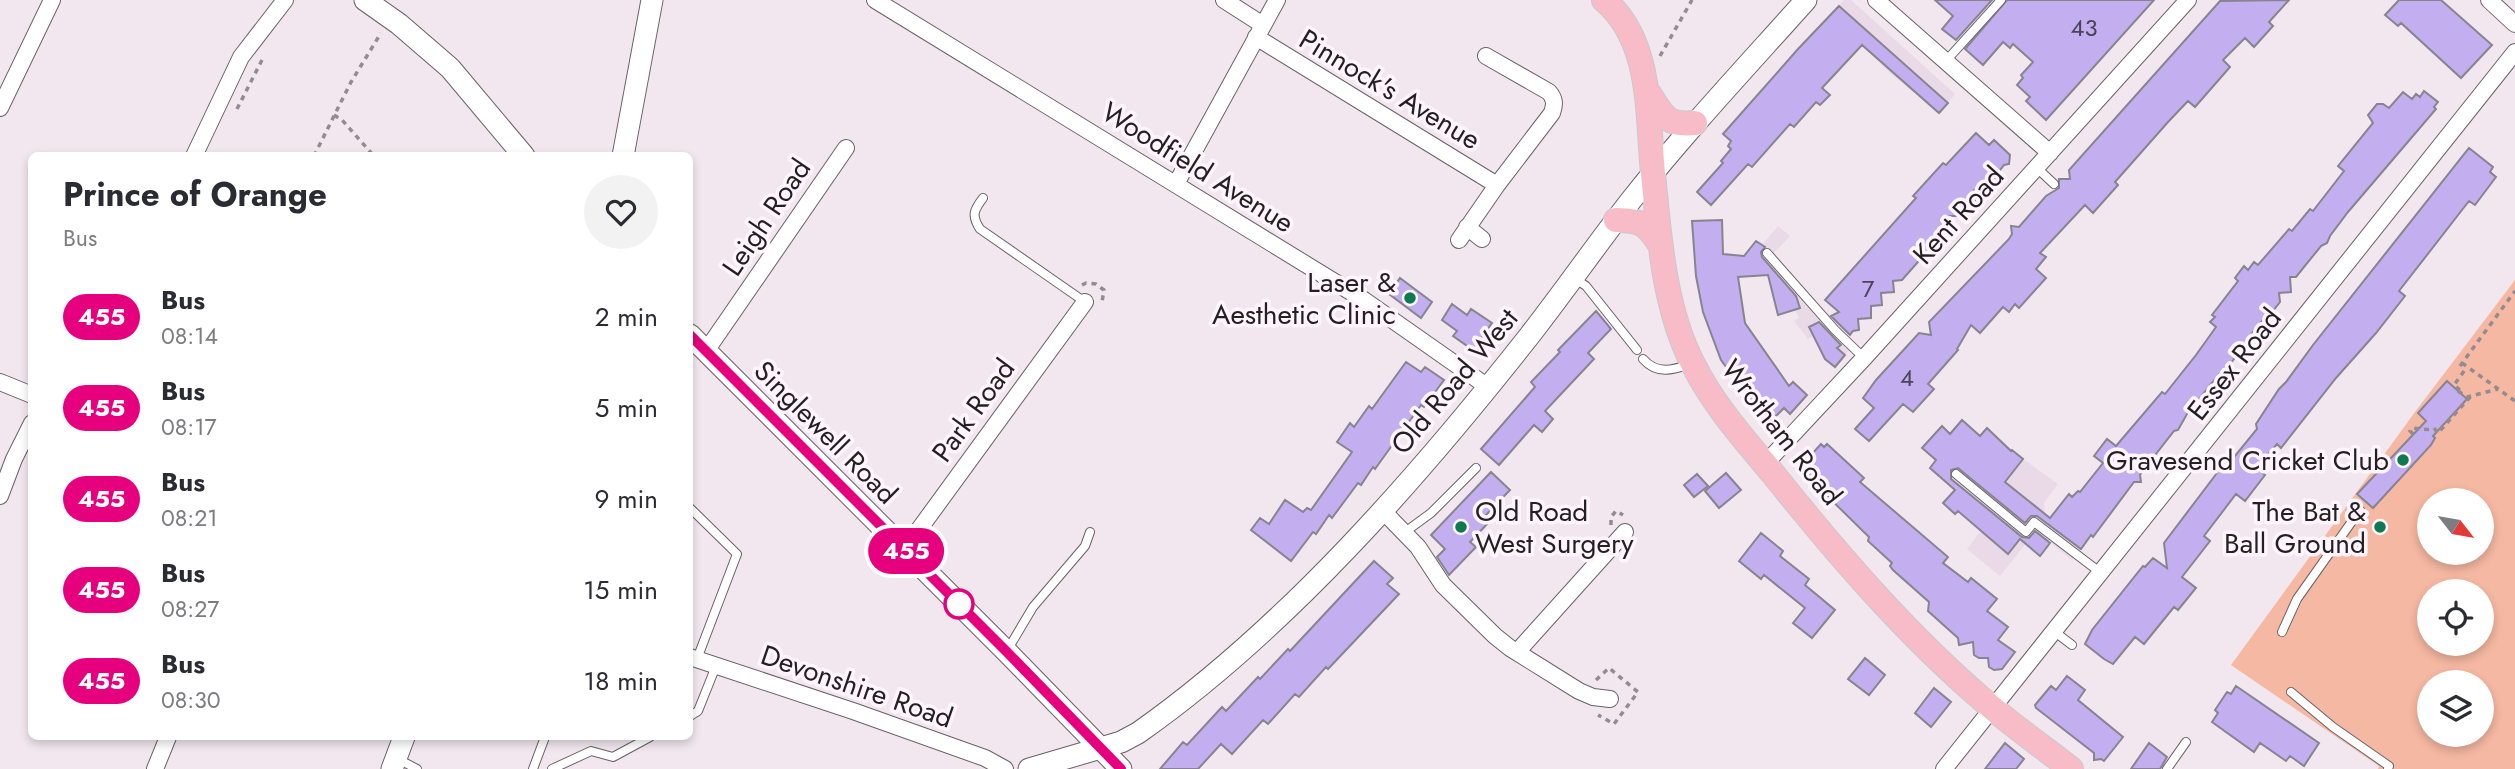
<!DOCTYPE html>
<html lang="en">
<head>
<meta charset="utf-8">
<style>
	:root { --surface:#fff; --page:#f2f2f3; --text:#2b2b33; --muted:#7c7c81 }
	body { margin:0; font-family:Jost,sans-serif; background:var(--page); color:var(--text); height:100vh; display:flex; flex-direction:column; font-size:26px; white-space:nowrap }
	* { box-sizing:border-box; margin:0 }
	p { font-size:23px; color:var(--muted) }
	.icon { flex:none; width:38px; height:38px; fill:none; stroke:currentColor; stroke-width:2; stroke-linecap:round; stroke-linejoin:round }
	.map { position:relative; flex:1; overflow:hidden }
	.panel { position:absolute; left:28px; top:152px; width:665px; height:588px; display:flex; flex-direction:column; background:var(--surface); border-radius:10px; box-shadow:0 4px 10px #0003 }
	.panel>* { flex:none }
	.badge { padding:0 14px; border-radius:23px; font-size:24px; line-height:46px }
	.needle { width:46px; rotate:121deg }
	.controls { position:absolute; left:2417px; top:488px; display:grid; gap:14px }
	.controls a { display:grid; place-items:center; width:77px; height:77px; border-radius:50%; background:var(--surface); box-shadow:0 4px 10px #0003; font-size:35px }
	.map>.badge { position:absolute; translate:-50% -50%; box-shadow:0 0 0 4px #fff }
	.round { display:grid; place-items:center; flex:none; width:74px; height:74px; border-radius:37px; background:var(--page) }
	.headline { display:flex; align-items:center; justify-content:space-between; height:119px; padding:0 35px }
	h1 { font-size:33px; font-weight:700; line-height:52px }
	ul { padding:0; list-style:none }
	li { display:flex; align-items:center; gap:21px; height:91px; padding:0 35px }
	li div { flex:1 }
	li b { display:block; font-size:26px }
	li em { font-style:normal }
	li .badge { min-width:77px; font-weight:700; text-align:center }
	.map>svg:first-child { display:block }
</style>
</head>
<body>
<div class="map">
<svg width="2515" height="769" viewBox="0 0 2515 769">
	<rect width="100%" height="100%" fill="#f2e7ef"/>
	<path fill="#ead9e7" d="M1844 0H1851L1955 94 1939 113 1890 73 1881 64 1882 63 1829 17Z
		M1778 226 1790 236 1773 254 1856 344 1845 355 1834 345 1817 344 1813 336 1808 339 1794 321 1799 318 1795 310 1799 308 1797 298 1794 299 1792 288 1779 274 1771 275V265H1766L1764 256 1761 254 1766 248 1762 245Z
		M1987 428 2023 459 2058 484 2044 503 2045 515 2081 549 2072 560 2036 531 2000 576 1967 549 1990 519 1930 468 1935 461 1932 458 1952 436H1980Z"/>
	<path fill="#f5b8a2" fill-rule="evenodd" d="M2515 280V769H2378L2379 766 2231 665 2415 412ZM2429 500H2482V553H2429ZM2429 592H2482V644H2429ZM2429 682H2482V735H2429Z"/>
	<path fill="#c3aef0" stroke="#87848f" stroke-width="2" d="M1935 0H1992L1956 40 1942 29 1953 16Z
		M2007 0H2154L2046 120 2026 101 2030 97 2017 85 2023 78 2021 75 2033 62 2013 44 2010 48 2003 42 1983 65 1965 49Z
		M2289 0 2269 22 2273 26 2254 47 2245 38 2223 60 2230 67 2195 107 2188 101 2168 122 2115 182 2118 185 2093 213 2085 205 2040 253 2046 257 2036 269 2046 278 2019 308 2015 304 2009 312 2003 307 1980 333 1971 325 1957 349 1958 350 1928 384 1934 389 1913 412 1903 404 1869 441 1855 429 1874 408 1863 398 1876 380 1919 333 1931 335 1929 322 2009 239 2012 234 2011 226 2019 227 2046 196 2059 188V179H2070L2069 170 2220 1Z
		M2399 0H2441L2492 45 2461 78 2401 23 2398 26 2385 15Z
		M1839 6 1948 103 1939 113 1862 45 1822 88 1830 95 1820 105 1816 102 1794 127 1790 124 1752 167 1748 164 1711 205 1697 192 1723 163 1721 161 1731 149 1728 146 1731 141 1723 134 1798 49Z
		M2424 91 2438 102 2434 107 2436 109 2348 212 2330 236 2327 243 2321 246 2296 277H2290L2291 292 2279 293 2280 302 2265 321 2263 320 2255 329 2224 373H2220L2187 414 2178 430 2174 431 2145 468 2140 475 2141 482H2134L2093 537 2091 535 2081 549 2037 516H2031L2025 523 1958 468 1951 470V479L2022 537 2029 538 2035 531 2050 543 2040 556 2020 539 2008 554 1958 511 1955 514 1943 503 1955 490 1930 468 1936 460 1922 448 1942 426 1950 434 1962 420 1980 436 1987 428 2011 451 2012 450 2023 459 2005 482 2050 518 2069 494 2072 497 2078 491 2080 492 2103 463 2094 456 2107 439 2116 446 2162 392 2165 394 2196 355 2216 327 2210 322 2215 317 2212 315 2238 281 2235 278 2244 266 2248 270 2254 262 2258 265 2289 229 2292 231 2310 209 2313 211 2344 171 2338 166 2373 123 2368 115 2377 104H2383L2389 108 2403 92 2412 99 2416 94 2420 97Z
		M1976 133 1989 145 1994 140 2010 155 2009 164 2004 165 1998 173V178H1987L1986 190H1974L1975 204 1963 203V216H1950L1951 229 1940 230V241L1928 242V255H1924L1902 280 1893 281 1894 292 1881 293 1882 305 1871 306V318L1858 319 1859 330 1853 331 1850 335 1831 316 1839 312 1825 300 1916 198 1913 196 1943 163 1946 165Z
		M2469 148 2493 167 2490 172 2496 177 2475 205 2469 201 2399 291 2405 296 2376 333 2336 378 2281 448 2277 444 2256 468 2265 475 2245 501 2236 494 2204 536 2210 541 2182 577 2196 588 2178 610 2174 607 2144 644 2135 637 2113 664 2104 659 2085 644 2092 630 2143 566 2145 567 2153 558 2167 568 2164 543 2223 465 2226 467 2257 429 2256 424 2279 389 2286 382 2313 345Z
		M1722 220 1723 254 1744 256 1756 241 1765 247 1761 252 1762 257 1796 296 1800 308 1778 315 1768 275 1738 277 1745 323 1789 386 1793 382 1807 395 1790 414 1784 408 1768 424 1721 360 1703 312 1696 276 1692 221Z
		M1400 278 1432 302 1421 318 1389 294Z
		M1452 304 1467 315 1471 309 1492 323 1473 350 1453 336 1457 331 1442 320Z
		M1596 311 1611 329 1588 353 1594 359 1545 411 1553 419 1542 432 1534 425 1499 465 1481 449 1535 387 1531 382 1560 352 1558 350Z
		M1819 322 1841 345 1837 348 1845 355 1835 367 1825 359 1809 327Z
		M1406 362 1421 372 1425 367 1444 380 1424 407 1421 405 1375 469 1373 467 1361 485 1358 483 1332 518 1329 515 1316 534 1313 532 1291 561 1251 530 1260 518 1269 524 1285 500 1303 512 1307 508 1311 510 1352 452 1337 442 1350 423 1354 427 1369 406 1372 409Z
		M2447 381 2467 399 2433 436 2435 438 2431 445 2373 508 2357 494 2426 421 2418 413Z
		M1821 444 1824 447 1827 444 1864 478 1860 482 1948 557 1943 563 1968 582 1971 578 1997 599 1987 611 2008 627 1998 640 2015 652 2002 669 1994 670 1989 667 1988 658H1979L1974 655 1973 642 1959 645 1958 638 1928 611 1929 602 1893 570 1890 566 1892 563 1868 541 1869 537 1812 481 1813 479 1806 472 1808 470 1802 465Z
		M1491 472 1510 490 1486 515 1491 520 1470 542 1476 547 1449 575 1437 557 1445 549 1431 535Z
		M1726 473 1741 490 1719 508 1705 491Z
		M1697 474 1708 486 1694 497 1684 485Z
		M1761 533 1783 551 1780 556 1809 579 1805 585 1835 610 1812 638 1793 623 1805 608 1764 575 1761 579 1739 561Z
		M1374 561 1393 578 1387 584 1399 594 1328 669 1326 667 1299 697 1295 694 1268 724 1263 720 1232 754 1221 744 1198 769H1160L1183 742 1187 745 1222 707 1226 711 1258 677 1260 679 1288 649 1290 651Z
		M1865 658 1885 675 1869 695 1848 679Z
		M2067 676 2085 690 2078 700 2123 737 2104 761 2101 759 2094 760V753L2036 708 2035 705 2051 686 2056 690Z
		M2236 686 2319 743 2304 766 2290 756 2286 761 2260 743 2254 752 2212 722 2218 713 2215 710 2227 692 2231 694Z
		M1934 688 1951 702 1931 727 1915 713Z
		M2005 743 2024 759 2016 769H1985Z
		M2149 743 2167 757 2160 769H2131Z"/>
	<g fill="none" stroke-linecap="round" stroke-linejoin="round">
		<g stroke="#6a6068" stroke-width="10">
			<path id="lane" d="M1945 62 2001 0
				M2037 168 2054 184
				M983 198C974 210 971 215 980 229L1085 302
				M1767 253 1835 330 1864 358
				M1574 278 1586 286 1637 350
				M1643 359C1657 375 1673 370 1691 364
				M1956 474 2026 532 2034 522 2101 573
				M690 508 737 554 697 659
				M1405 532 1431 513 1476 468
				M2055 632 2072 645
				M2282 632 2297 599 2360 510
				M1008 649 1033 607 1085 546 1090 532
				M2291 692 2333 727 2389 766 2388 769
				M690 716 698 711 716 666
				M396 758 417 769
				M533 769 545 737
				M552 769 591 751 613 757 650 737
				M2167 769 2186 742"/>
		</g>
		<g stroke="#6a6068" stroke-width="18">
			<path id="street" d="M875 0 1364 300 1488 387
				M1224 0 1263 25
				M1876 0 2050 153
				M2489 0 2515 24
				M1256 37 1497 185
				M0 108 52 0
				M194 156 241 57 285 0
				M1176 184 1277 0
				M1467 227 1482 239
				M1459 240 1497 185 1552 113C1555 104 1555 99 1549 92L1486 56
				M706 351 846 148
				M0 382 32 395
				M1765 464 1864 358 2188 0
				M0 496 14 459 32 423
				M1382 510 1418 547 1443 585 1495 636 1510 648 1579 691 1593 697 1610 699
				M904 550 1085 302
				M1517 652 1625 532
				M690 657 853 711 985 758 1005 769
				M155 769 168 737
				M1944 769 2515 52"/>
		</g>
		<g stroke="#6a6068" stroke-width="23">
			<path id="secondary" d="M365 0 399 24 450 68 524 156
				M623 156 652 0
				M690 335 1007 652 1121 769
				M392 769 404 737
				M1029 769 1121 742 1138 733C1286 629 1419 476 1530 335 1565 290 1597 244 1632 199 1687 130 1747 66 1806 0"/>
		</g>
		<g stroke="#cac9ca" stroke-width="26">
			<path id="primary" d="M1604 0C1653 41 1647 116 1653 173 1659 235 1664 309 1693 364 1714 406 1745 440 1774 475 1838 555 1906 634 1983 700 2011 725 2042 746 2071 769
				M1648 92C1663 115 1665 126 1695 123
				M1616 220C1643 220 1647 225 1661 246"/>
		</g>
		<path stroke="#938b91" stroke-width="3.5" stroke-dasharray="5 5" stroke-linecap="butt" d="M1660 56 1692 0
			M237 109 262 60
			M334 115 342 120 374 156
			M314 156 351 82 381 33
			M1082 285 1086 283 1096 284 1104 290 1102 302
			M2462 363 2515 401
			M2460 366 2515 291
			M2460 390 2454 385 2467 367
			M2458 391 2467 397 2498 389
			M2434 428 2438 433 2471 396
			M2413 434 2410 431 2412 428 2433 430
			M1611 525V517L1616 511 1623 515
			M1596 680 1609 668 1638 692 1614 724 1598 715"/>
		<use href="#lane" stroke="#fff" stroke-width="8"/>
		<use href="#street" stroke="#fff" stroke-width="16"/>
		<use href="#secondary" stroke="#fff" stroke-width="21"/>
		<use href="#primary" stroke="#f8bcc8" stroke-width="24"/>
	</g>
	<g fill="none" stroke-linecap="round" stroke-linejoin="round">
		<g stroke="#fff" stroke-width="16">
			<path id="line" d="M690 335 1007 652 1121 769"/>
		</g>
		<use href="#line" stroke="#e6007e" stroke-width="10"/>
	</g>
	<g fill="#0e7952" stroke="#fef5fc" stroke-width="2.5">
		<circle cx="1410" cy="298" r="7"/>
		<circle cx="2403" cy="460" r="7"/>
		<circle cx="1461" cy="527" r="7"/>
		<circle cx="2380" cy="527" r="7"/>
	</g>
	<circle fill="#fff" stroke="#e6007e" stroke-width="3.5" cx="959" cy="604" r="14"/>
	<g text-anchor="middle" stroke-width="7" stroke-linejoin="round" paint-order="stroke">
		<g font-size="24" fill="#4b4356">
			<text x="2084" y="36">43</text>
			<text x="1868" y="297">7</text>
			<text x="1907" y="386">4</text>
		</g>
		<g font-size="28" fill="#231f22" stroke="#fef5fc">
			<text transform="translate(1390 89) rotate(31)" y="10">Pinnock's Avenue</text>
			<text transform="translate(1198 167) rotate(32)" y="10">Woodfield Avenue</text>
			<text transform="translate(1958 215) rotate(-48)" y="10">Kent Road</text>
			<text transform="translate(766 217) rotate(-56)" y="10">Leigh Road</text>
			<text transform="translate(2234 364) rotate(-52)" y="10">Essex Road</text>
			<text transform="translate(1454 381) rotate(-50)" y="10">Old Road West</text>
			<text transform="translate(973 410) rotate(-54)" y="10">Park Road</text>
			<text transform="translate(826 432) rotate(45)" y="10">Singlewell Road</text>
			<text transform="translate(1782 432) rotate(52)" y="10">Wrotham Road</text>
			<text transform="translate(857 686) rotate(19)" y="10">Devonshire Road</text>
		</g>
		<g font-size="28" fill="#231f22" stroke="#fef5fc" text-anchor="end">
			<text x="1396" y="292">Laser &amp;<tspan x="1396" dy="32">Aesthetic Clinic</tspan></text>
			<text x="2389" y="470">Gravesend Cricket Club</text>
			<text x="1475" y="521" text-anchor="start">Old Road<tspan x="1475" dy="32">West Surgery</tspan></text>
			<text x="2366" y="521">The Bat &amp;<tspan x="2366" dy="32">Ball Ground</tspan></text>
		</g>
	</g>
</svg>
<div class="controls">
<a><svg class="needle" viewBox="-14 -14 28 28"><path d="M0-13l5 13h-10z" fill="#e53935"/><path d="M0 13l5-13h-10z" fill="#7c7c81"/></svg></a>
<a><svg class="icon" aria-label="locate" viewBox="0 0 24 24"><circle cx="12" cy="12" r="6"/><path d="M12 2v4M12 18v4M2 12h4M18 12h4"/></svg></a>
<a><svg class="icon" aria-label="layers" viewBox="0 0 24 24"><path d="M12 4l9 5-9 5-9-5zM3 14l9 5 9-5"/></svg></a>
</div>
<b class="badge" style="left:906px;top:551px;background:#e6007e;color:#fff">455</b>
<section class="panel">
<div class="headline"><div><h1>Prince of Orange</h1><p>Bus</p></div><a class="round"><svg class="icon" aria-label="heart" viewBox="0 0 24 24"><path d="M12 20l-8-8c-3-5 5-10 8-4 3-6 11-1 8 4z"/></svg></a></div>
<ul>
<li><span class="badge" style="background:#e6007e;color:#fff">455</span><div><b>Bus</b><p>08:14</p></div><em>2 min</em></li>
<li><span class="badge" style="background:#e6007e;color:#fff">455</span><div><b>Bus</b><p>08:17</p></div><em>5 min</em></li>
<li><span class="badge" style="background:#e6007e;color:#fff">455</span><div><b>Bus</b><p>08:21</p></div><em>9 min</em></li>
<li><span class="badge" style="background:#e6007e;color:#fff">455</span><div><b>Bus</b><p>08:27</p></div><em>15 min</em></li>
<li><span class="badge" style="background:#e6007e;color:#fff">455</span><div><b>Bus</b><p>08:30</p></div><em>18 min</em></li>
</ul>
</section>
</div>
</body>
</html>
